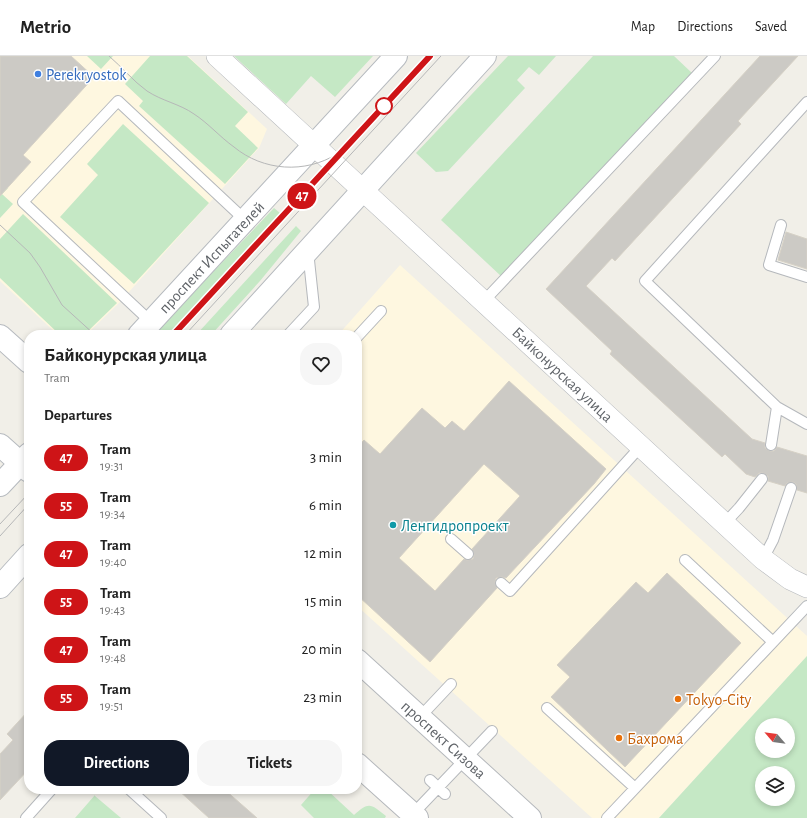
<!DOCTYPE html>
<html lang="en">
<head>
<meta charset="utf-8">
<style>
	:root { --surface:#fff; --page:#f6f6f6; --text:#222; --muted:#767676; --line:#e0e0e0; --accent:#111827 }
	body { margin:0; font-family:"Alegreya Sans",sans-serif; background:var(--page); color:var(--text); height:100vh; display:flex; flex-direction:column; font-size:15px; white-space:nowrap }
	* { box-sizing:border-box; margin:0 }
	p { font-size:13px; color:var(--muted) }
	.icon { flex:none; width:22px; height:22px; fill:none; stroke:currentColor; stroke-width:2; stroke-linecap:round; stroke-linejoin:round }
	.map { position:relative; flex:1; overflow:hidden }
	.panel { position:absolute; left:24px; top:274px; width:338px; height:464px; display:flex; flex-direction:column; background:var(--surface); border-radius:16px; box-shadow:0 2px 6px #0003 }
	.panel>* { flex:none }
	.badge { padding:0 8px; border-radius:13px; font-size:14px; line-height:26px }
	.needle { width:26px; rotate:298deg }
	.controls { position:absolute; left:755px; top:662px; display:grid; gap:8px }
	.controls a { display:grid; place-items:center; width:40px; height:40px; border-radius:50%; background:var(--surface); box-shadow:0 2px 6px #0003; font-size:20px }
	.map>.badge { position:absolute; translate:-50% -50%; box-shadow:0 0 0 2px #fff }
	h2 { padding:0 20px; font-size:15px; line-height:36px }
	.round { display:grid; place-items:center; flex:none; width:42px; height:42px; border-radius:16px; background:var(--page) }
	.headline { display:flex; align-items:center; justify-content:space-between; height:68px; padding:0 20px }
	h1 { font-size:19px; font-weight:600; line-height:30px }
	.primary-button { display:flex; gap:8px; margin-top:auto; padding:8px 20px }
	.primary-button a { flex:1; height:46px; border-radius:16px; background:var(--accent); color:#fff; font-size:16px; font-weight:600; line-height:46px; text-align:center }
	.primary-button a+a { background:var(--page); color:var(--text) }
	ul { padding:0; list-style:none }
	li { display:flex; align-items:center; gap:12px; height:48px; padding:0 20px }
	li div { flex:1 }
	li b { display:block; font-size:15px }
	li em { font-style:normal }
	li .badge { min-width:44px; font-weight:700; text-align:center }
	header { display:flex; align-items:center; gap:24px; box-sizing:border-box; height:56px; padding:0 20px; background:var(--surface); border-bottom:1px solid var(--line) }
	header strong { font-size:19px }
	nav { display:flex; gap:22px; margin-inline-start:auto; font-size:14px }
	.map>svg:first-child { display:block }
</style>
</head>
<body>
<header>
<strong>Metrio</strong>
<nav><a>Map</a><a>Directions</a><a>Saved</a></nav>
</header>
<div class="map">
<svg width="807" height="762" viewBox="0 0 807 762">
	<rect width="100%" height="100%" fill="#f1efe8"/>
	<path fill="#fef7e0" d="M0 0H188L267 73 259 92 119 247 86 279H58L0 225Z
		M400 209 807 580V600L659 762H592L357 550V279H338Z"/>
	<path fill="#c5e8c5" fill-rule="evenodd" d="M87 0H113L101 13Z
		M150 0H187L248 56 235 70 258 92 225 128 139 50 143 45 125 28Z
		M234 0H373L335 41 311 20 286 48Z
		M508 0H556L539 19 529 11 517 24 525 32 448 115 436 116 416 97Z
		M593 0H674L692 17 502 221 441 164Z
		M123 68 209 147 134 228 60 161 98 119 87 108Z
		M0 125 8 132 2 138 13 148 0 162Z
		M274 152 280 157 168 279H153Z
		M23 158 117 247 84 279H60L0 222V183Z
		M296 170 301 175 260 225 211 279H196Z
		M807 600V762H659ZM762 669H788V695H762ZM762 717H788V743H762Z
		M315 733H326L354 759C369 745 371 748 386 760L385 762H314L301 749Z
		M95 739V740L121 762H75Z"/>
	<path fill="#cccac5" stroke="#d6d1c6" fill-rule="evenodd" d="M0 0H71L94 21 23 99 31 106 0 140Z
		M760 0H798L738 65 741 68 697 116 615 205 612 202 586 230 752 383 765 387V392L770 395H774L777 391 807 400V437L797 434 796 428 793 426 787 427 785 430 768 425V420L763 417H759L755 421 746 418 725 398 722 401 610 298 612 295 546 233Z
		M786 176 807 183V213L778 204Z
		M509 325 606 413 594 428 506 522 502 521 496 522 495 526 497 532 430 606 357 539V392L364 384 380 398 422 352 445 372 452 365 464 375ZM484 408 520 440 472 493 474 499 473 503 467 504 464 503 435 535 399 502Z
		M667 517 741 587 625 711 551 641 570 621 557 609 636 526 648 537Z
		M29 654V713L0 744V698L13 684 7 678Z
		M177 733H224L257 762H209Z"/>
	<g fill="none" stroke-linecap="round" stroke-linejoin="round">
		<g stroke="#b5b8bc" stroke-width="12">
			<path id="service" d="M807 46 645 225 777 351 807 368
				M781 169 769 209 807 221
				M484 245 715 0
				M151 266 23 146 118 45 245 164
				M288 279 314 251 308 195
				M357 281 381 255
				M771 389 777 351
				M725 467 739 452 762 423
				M451 483 468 498
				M763 503 773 484 791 432
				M685 504 773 586
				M501 527 510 535 641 390
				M547 652 635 732
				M420 661 451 628
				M430 724 445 738
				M129 733 161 762
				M412 759 492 675
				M26 762 52 733
				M607 762 807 550"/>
		</g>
		<g stroke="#b5b8bc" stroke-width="22">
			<path id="minor" d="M217 0 763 503 790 523 807 531"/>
		</g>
		<g stroke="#b5b8bc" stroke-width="24">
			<path id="tertiary" d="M357 604 530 762
				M357 708 417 762"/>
		</g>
		<g stroke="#b6babf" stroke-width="24">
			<path id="secondary" d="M139 279 396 0
				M231 279 485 0
				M0 280 29 306
				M0 389 29 415
				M0 429 29 398
				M0 531 29 499"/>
		</g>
		<use href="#service" stroke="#fff" stroke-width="10"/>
		<use href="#minor" stroke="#fff" stroke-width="21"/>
		<use href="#tertiary" stroke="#fff" stroke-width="22"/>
		<use href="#secondary" stroke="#fff" stroke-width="22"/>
		<path stroke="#b6b7b8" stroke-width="1" d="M109 0C122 11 133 25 147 35 162 45 180 48 194 58 208 67 220 81 234 91 263 115 305 118 337 98
			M0 169 30 197 40 211 62 249 95 279
			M173 279 430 0
			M185 279 441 0
			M0 468 29 437
			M0 480 29 448"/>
	</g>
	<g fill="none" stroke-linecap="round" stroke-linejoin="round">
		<g stroke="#fff" stroke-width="9">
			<path id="line" d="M173 279 430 0"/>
		</g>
		<use href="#line" stroke="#ce1417" stroke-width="6"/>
	</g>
	<circle fill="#3f7fe0" stroke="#fff" stroke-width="1.5" cx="38" cy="18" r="4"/>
	<circle fill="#fff" stroke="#ce1417" stroke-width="2" cx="384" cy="50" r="8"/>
	<circle fill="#0f9aa8" stroke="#fff" stroke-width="1.5" cx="393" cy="469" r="4"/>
	<g fill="#e8710a" stroke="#fff" stroke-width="1.5">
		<circle cx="678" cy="643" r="4"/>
		<circle cx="619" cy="682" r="4"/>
	</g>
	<g text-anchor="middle" stroke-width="3" stroke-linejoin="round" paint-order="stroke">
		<g font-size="16" fill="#366cbe" stroke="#fff" text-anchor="start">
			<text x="46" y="24">Perekryostok</text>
		</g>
		<g font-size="16" fill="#5f6368" stroke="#fff">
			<text transform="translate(211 201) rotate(-47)" y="6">проспект Испытателей</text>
			<text transform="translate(563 318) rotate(43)" y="6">Байконурская улица</text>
			<text transform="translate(444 683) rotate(42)" y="6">проспект Сизова</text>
		</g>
		<g font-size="16" fill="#0d838f" stroke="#fff" text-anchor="start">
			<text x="401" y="475">Ленгидропроект</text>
		</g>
		<g font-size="16" fill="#c56008" stroke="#fff" text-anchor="start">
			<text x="686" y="649">Tokyo-City</text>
			<text x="627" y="688">Бахрома</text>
		</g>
	</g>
</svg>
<div class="controls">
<a><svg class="needle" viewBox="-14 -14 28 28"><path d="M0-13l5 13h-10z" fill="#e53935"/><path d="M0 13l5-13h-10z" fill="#767676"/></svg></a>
<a><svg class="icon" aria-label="layers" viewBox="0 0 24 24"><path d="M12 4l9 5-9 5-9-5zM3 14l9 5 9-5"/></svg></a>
</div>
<b class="badge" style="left:302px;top:140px;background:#ce1417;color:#fff">47</b>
<section class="panel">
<div class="headline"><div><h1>Байконурская улица</h1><p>Tram</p></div><a class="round"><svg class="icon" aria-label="heart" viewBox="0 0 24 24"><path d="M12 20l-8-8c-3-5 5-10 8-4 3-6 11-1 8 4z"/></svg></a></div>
<h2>Departures</h2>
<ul>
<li><span class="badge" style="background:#ce1417;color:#fff">47</span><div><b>Tram</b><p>19:31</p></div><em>3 min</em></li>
<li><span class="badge" style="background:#ce1417;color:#fff">55</span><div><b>Tram</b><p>19:34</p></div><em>6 min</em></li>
<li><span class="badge" style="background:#ce1417;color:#fff">47</span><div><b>Tram</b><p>19:40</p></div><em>12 min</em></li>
<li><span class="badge" style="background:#ce1417;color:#fff">55</span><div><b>Tram</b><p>19:43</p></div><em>15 min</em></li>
<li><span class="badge" style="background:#ce1417;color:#fff">47</span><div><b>Tram</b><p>19:48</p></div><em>20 min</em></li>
<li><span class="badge" style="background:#ce1417;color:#fff">55</span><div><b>Tram</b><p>19:51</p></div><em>23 min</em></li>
</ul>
<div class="primary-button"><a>Directions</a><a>Tickets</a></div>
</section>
</div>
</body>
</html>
